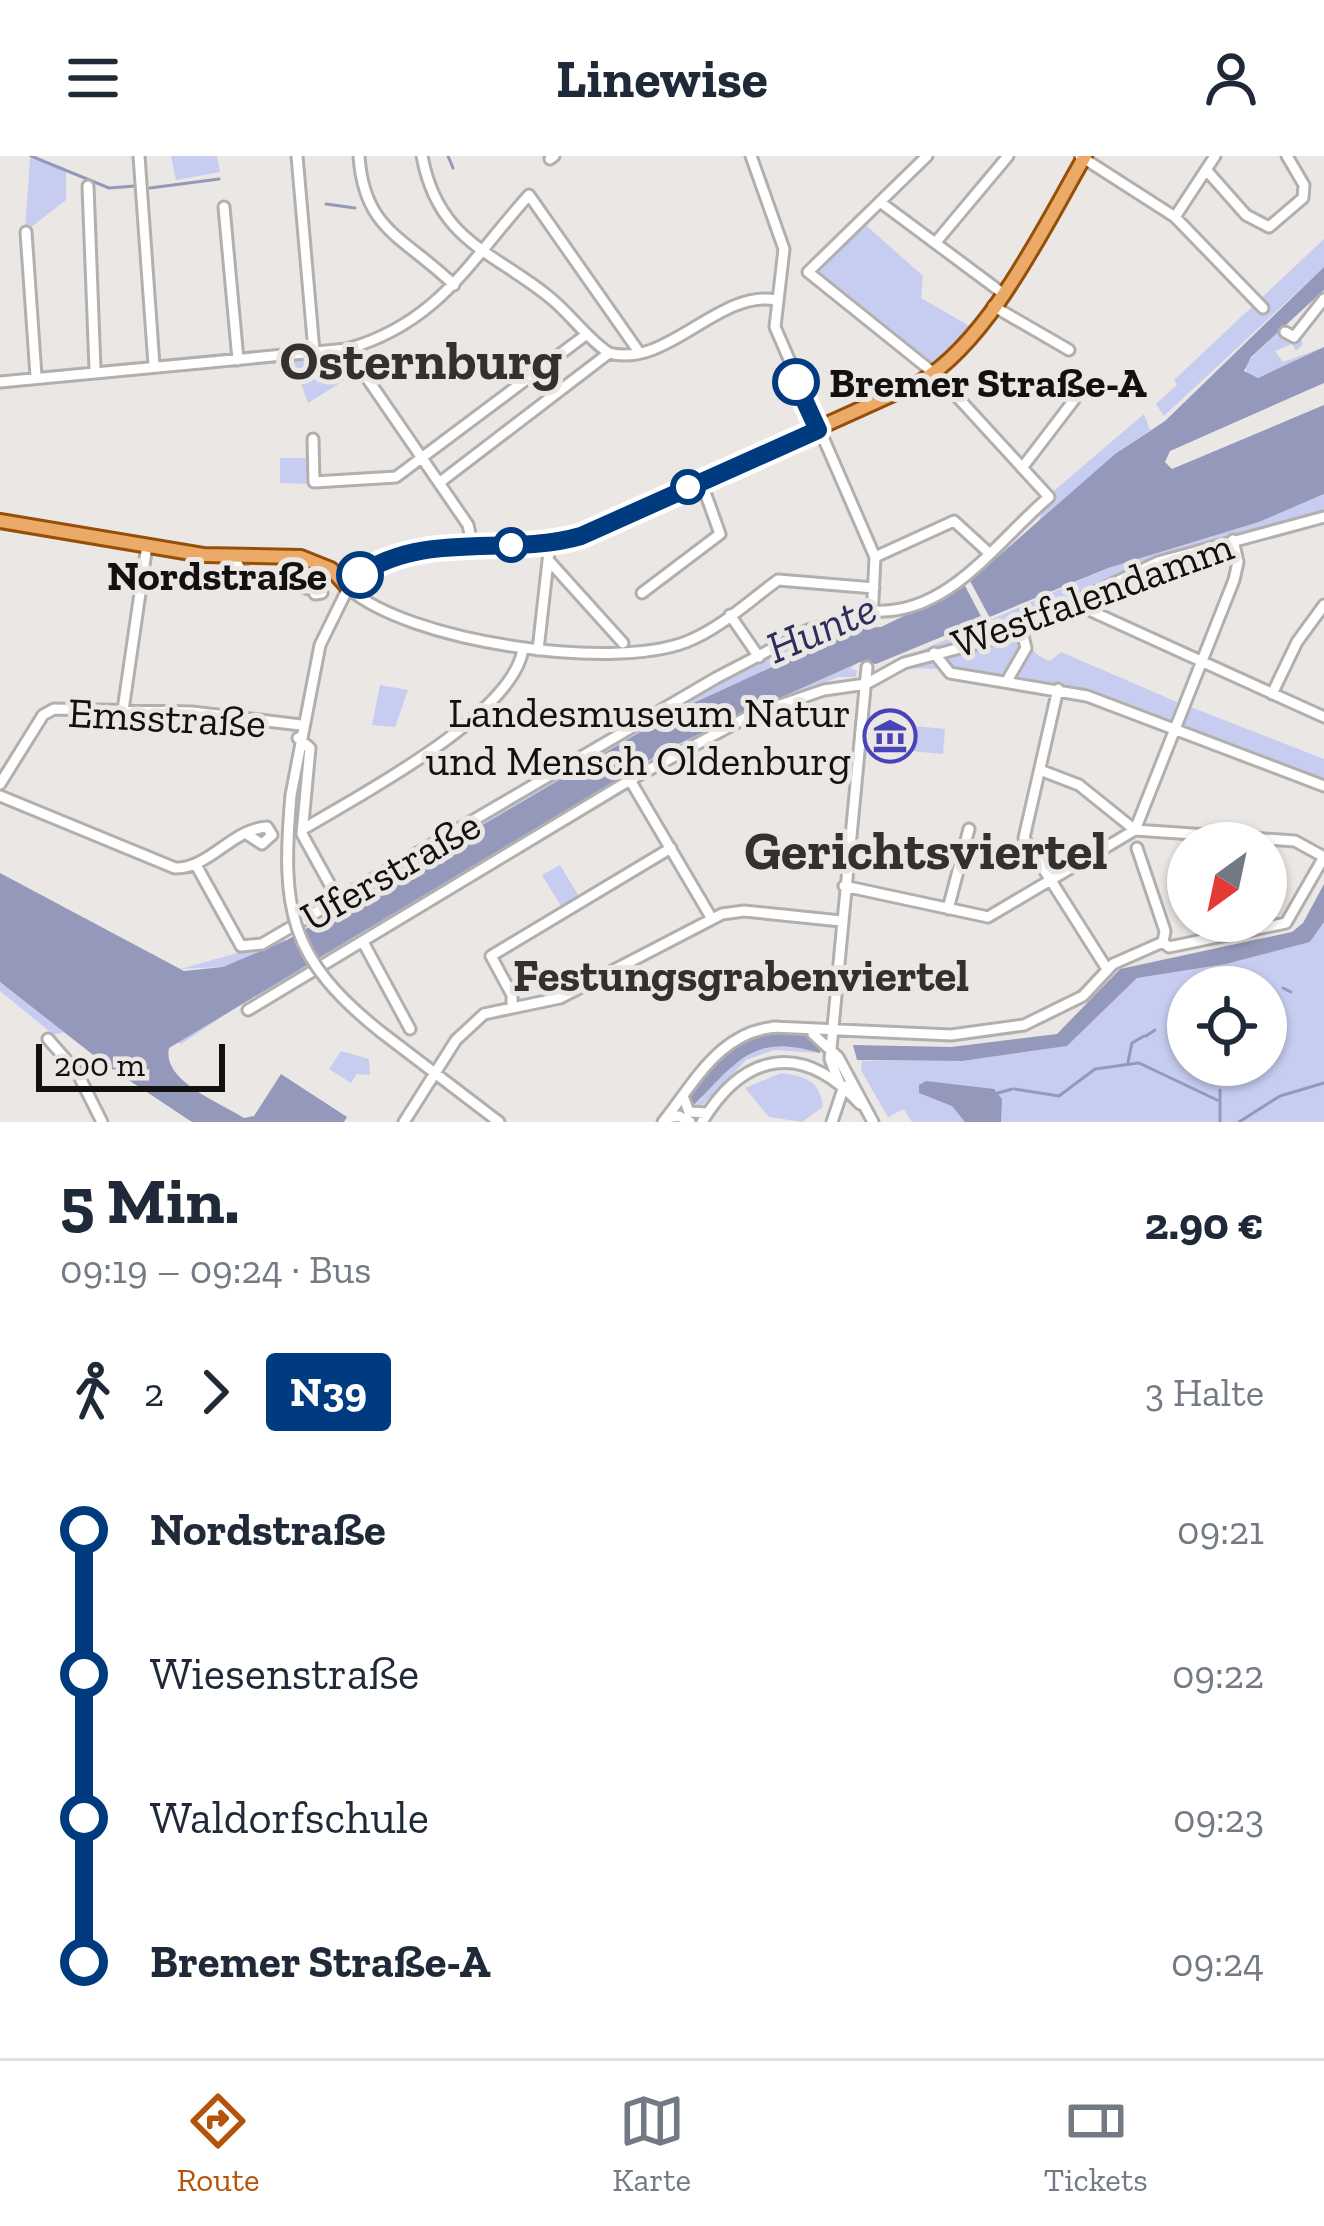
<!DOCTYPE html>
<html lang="de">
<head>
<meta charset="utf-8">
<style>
	:root { --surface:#fff; --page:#f2f2f3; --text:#1f2937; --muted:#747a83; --line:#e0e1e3; --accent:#b45309 }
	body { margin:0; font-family:"Zilla Slab",serif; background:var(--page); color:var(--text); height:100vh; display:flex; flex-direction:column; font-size:45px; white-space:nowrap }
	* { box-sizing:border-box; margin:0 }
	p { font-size:39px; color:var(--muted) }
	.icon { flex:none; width:66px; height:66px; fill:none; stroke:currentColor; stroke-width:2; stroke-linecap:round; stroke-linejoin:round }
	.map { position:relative; height:966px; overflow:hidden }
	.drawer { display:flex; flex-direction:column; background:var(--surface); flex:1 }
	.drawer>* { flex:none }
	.badge { padding:0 24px; border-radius:9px; font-size:42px; line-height:78px }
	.needle { width:78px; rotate:213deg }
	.tools { position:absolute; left:1167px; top:666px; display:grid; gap:24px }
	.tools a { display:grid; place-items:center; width:120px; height:120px; border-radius:50%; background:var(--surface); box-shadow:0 3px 9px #0004; font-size:60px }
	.scale { position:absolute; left:36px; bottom:30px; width:189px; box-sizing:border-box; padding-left:12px; border:6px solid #121110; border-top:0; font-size:33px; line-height:42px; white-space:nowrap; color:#121110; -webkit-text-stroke:9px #ebe7e4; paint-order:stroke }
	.map>.badge { position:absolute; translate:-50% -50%; box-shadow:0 0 0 6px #fff }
	.legs { display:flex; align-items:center; gap:18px; height:132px; padding:0 60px; font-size:39px }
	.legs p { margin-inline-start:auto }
	.summary { display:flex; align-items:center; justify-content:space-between; height:204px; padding:0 60px }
	h1 { font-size:66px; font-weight:700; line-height:90px }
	ul { padding:0 60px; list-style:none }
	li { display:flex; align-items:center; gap:42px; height:144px; font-size:45px }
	li i { display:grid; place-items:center; width:18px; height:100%; margin:0 15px; background:currentColor }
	li i::after { content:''; width:30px; height:30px; margin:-15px; border:9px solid; border-radius:50%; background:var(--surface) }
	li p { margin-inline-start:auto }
	li:first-child i { background:linear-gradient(#0000 50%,currentColor 0) }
	li:last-child i { background:linear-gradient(currentColor 50%,#0000 0) }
	header { display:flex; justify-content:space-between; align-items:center; height:156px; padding:0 60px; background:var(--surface); font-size:54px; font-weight:700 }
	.menu { display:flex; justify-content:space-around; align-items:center; height:168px; border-top:3px solid var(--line); background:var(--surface); font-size:33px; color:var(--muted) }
	.menu a { display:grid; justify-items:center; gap:6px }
	.menu .on { color:var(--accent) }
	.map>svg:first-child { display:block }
</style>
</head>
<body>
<header><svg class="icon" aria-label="menu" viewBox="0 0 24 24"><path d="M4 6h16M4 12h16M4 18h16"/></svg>Linewise<svg class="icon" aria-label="person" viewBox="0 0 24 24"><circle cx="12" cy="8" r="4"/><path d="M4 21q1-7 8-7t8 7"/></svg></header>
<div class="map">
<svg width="1324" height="966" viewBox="0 0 1324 966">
	<rect width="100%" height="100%" fill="#ebe7e4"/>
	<path fill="#c7cdf0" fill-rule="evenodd" d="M171 0H217L220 16 176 24Z
		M30 2 66 13V44L25 76Z
		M860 64 923 120 921 142 971 171 930 211 813 119Z
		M1324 83V111L1164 260 1156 248 1177 229 1174 224Z
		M1281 173 1292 187 1301 183 1303 188 1296 195 1292 188 1275 195 1283 206 1321 192 1258 222 1247 220 1245 208Z
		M343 197 356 217 308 247 293 204Z
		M1144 258 1150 274 1115 298 1039 365 1048 340Z
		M280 302H311L310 328 280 327Z
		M1324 338V354L1120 418 994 481 888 509 1108 412 1259 366Z
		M860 468V473L676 555 327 760 329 752 812 474 825 471 822 485Z
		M1030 473C1029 492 1032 498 1050 505L1061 496 1177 546 1170 568C1083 536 998 509 905 513L995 490Z
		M858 507 850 513 857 514 856 521H838L761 554 372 776 367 771 348 783 346 792 316 800 671 591Z
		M380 529 408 534 395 571 372 569Z
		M1188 550 1324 603V627L1179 571Z
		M914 570 945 573 943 598 911 595Z
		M560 709 580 742 562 752 542 719Z
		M1324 766V966H912L904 953 888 961 861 914 862 905H962L1067 890 1137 822 1226 808 1310 786ZM1188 831H1266V909H1188Z
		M283 778 286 785 223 811 180 813 262 790Z
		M300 810 301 818 259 844 255 839 181 888 176 886Z
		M0 826 64 876 54 879 0 835Z
		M787 874 821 887C766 861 715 895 688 944L696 948C738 904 754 878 820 897L774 894 746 904 696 956 686 949C691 908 748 873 787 874Z
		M341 895 369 903 370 919 357 918 351 927 329 913Z
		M781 917C806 920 820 925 823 951L802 966 769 961 745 932Z"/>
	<path fill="#9498bb" d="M1324 111V134L1251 201 1244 215 1258 222 1324 191V227L1170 295 1165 306 1172 313 1324 249V338L1259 366 1108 412 876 508 860 506 671 591 169 892C162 925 219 946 244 962L254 960 281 918 347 961 344 966H192L106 909 0 826V717L184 815 223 811 287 784 676 555 858 472 881 471 962 432 1115 298 1165 265Z
		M1324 728V766L1310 786 1226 808 1137 822 1067 890 962 905 857 904 853 889 951 891 1057 878 1120 813 1292 776 1303 767Z
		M766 878H801L821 887 820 897C753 877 738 905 695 948L687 944 728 894Z
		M926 925 994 933 1002 943 1001 966H965L952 950 919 937V929Z"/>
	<path fill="#ebe7e4" d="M1028 367 969 423 991 464 1000 462 913 497 984 466 964 428 956 431Z"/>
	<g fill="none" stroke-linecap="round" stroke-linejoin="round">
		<path stroke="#9498bb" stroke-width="3" d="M31 0 109 32 135 30
			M448 0 453 12
			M150 32 219 23
			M326 48 355 52
			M1283 832 1291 836
			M1146 880 1155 874
			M1128 906 1132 887 1144 880
			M1139 907 1217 944
			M1015 933 1059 940 1095 913 1138 907
			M998 937 1012 933
			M1220 966V934
			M1239 966 1280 940 1324 927"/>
		<g stroke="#b3afad" stroke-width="15">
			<path id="minor" d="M139 0 154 209
				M297 0 314 195
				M359 0C364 75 405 81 454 129
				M422 0C438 85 492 95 548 140 570 157 586 182 609 197 667 213 719 133 776 144
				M751 0 784 93 775 171 875 401 872 464
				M1080 0 1175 61 1263 152
				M550 3 554 0
				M1208 16 1246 59 1269 71 1303 42 1304 29 1287 0
				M88 30 95 213
				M880 46 1001 136
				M224 51 238 204
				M1175 61 1215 0
				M26 76 36 220
				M936 86 1008 0
				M808 116 940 222 1049 341C996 386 948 460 873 455
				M808 116 927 0
				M993 150 1069 194
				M1285 176 1294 181 1324 143
				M347 193 468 369 473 391
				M0 226 347 193C438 167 469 106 529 39L639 196
				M313 283 314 326 396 321 587 178
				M1022 312 1074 244
				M439 327 609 197
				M234 401 241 415 313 434
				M875 401 954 365 989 397
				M550 406 623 487
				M314 431 320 429 322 437 315 438Z
				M642 437 720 378 701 325
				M1091 455 1324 561
				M730 459 759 501
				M538 494 550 387
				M934 497 950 517 1087 540 1324 630
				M1008 523 1026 492 1021 472
				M866 528 904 507 1001 481 1158 406 1324 361
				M1058 533 1024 682 1107 813
				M1272 538 1297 486 1324 449
				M123 554 147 389
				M298 582 310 592 302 678 339 745
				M1040 614 1079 629 1135 674 1295 685 1324 701
				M630 624 712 763
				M0 628 43 559 54 553 192 556 301 569
				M291 639 320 489 348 432C409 486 610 515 686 486 720 473 749 445 778 424L874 432
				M0 640 175 712C209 713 232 673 267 671L272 679 262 688 245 677
				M305 672C360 639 513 559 523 493
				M1135 674 1234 424 1238 406 1233 384
				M1137 692 1165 775 1163 786
				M196 709 241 790 262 788 716 522 808 474 873 455
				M844 730 988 761 1135 674
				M948 753 969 673
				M363 786 410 873
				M512 852V839L491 800 671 692
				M248 854 630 624 751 559 824 534 866 528
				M773 871 951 879 1024 869 1083 840 1113 808 1163 786 1169 791 1286 767 1324 701
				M381 876 499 966
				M813 878 838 901 873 966
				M48 883 77 916 102 966
				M839 926 830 903 867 511
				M683 940 689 956 707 957
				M666 962 679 960 690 966
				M404 966 456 884 484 858 560 842 722 758 744 755 841 765
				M663 966C695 926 721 873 779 871
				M702 966C745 895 803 886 860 948
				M832 966 844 930"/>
		</g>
		<g stroke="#964f08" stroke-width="18">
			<path id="major" d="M0 365 203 399 301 401 331 413 348 432
				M348 432C402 366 508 401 581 379L920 226C990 184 1044 71 1085 0"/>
		</g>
		<use href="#minor" stroke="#fff" stroke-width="9"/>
		<use href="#major" stroke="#ebaa68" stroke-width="12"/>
		<g stroke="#b3afad" stroke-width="15" stroke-linecap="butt">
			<path id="minor-bridge" d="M291 639C281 753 288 802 381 876"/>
		</g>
		<use href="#minor-bridge" stroke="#fff" stroke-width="9"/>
	</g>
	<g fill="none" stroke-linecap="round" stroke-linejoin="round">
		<g stroke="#fff" stroke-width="27">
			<path id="line-1" d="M360 419C424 374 509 401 581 380L818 274 796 226"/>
		</g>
		<use href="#line-1" stroke="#003b80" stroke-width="18"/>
	</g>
	<defs>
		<g id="museum-ring" transform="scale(2.7)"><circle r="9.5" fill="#ebe7e4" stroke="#4843b9" stroke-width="1.5"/><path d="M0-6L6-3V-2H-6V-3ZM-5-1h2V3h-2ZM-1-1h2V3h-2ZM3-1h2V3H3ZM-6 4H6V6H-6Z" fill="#4843b9"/></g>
	</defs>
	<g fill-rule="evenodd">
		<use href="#museum-ring" x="890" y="580"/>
	</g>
	<g fill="#fff" stroke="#003b80" stroke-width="6">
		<circle cx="796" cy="226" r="21"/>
		<circle cx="688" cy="331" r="15"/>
		<circle cx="511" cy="389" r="15"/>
		<circle cx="360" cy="419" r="21"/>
	</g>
	<g text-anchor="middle" stroke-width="10" stroke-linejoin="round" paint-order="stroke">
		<g font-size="42" font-weight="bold" fill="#121110" stroke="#ebe7e4" text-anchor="start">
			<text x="829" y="241">Bremer Straße-A</text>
			<text x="327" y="434" text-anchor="end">Nordstraße</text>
		</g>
		<g font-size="42" fill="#121110" stroke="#ebe7e4">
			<text transform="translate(1092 438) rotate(-20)" y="15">Westfalendamm</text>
			<text transform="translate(167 561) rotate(3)" y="15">Emsstraße</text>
			<text transform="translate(390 714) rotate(-30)" y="15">Uferstraße</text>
		</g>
		<g font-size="42" fill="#121110" stroke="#ebe7e4" text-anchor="end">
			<text x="851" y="571">Landesmuseum Natur<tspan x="851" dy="48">und Mensch Oldenburg</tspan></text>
		</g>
		<g font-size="45" font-style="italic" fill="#2c2e5d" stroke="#ebe7e4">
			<text transform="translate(821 471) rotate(-23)" y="16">Hunte</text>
		</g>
		<g font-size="45" font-weight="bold" fill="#33302f" stroke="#ebe7e4">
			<text x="741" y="835">Festungsgrabenviertel</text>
		</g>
		<g font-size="54" font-weight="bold" fill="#33302f" stroke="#ebe7e4">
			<text x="421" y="223">Osternburg</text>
			<text x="926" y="713">Gerichtsviertel</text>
		</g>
	</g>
</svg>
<div class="tools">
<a><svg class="needle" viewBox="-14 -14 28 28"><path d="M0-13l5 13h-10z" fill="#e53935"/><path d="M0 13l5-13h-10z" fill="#747a83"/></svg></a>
<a><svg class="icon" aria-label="locate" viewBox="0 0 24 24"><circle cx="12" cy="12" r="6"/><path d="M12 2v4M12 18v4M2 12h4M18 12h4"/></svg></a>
</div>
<div class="scale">200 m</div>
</div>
<section class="drawer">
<div class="summary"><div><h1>5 Min.</h1><p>09:19 – 09:24 · Bus</p></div><b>2.90 €</b></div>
<div class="legs"><svg class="icon" aria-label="walk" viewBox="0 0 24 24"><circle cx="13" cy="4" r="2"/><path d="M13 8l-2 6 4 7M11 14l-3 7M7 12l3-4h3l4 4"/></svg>2<svg class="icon" aria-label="forward" viewBox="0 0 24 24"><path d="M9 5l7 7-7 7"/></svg><b class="badge" style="background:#003b80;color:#fff">N39</b><p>3 Halte</p></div>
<ul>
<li><i style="color:#003b80"></i><b>Nordstraße</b><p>09:21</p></li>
<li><i style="color:#003b80"></i><span>Wiesenstraße</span><p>09:22</p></li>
<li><i style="color:#003b80"></i><span>Waldorfschule</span><p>09:23</p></li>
<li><i style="color:#003b80"></i><b>Bremer Straße-A</b><p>09:24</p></li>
</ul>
</section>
<nav class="menu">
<a class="on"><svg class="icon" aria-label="directions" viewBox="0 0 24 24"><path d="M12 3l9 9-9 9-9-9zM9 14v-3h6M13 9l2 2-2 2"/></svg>Route</a>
<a><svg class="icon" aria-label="map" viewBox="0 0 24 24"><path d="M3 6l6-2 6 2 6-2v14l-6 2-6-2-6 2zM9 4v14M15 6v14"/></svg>Karte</a>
<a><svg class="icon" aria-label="tickets" viewBox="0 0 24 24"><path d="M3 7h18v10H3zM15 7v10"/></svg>Tickets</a>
</nav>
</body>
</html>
